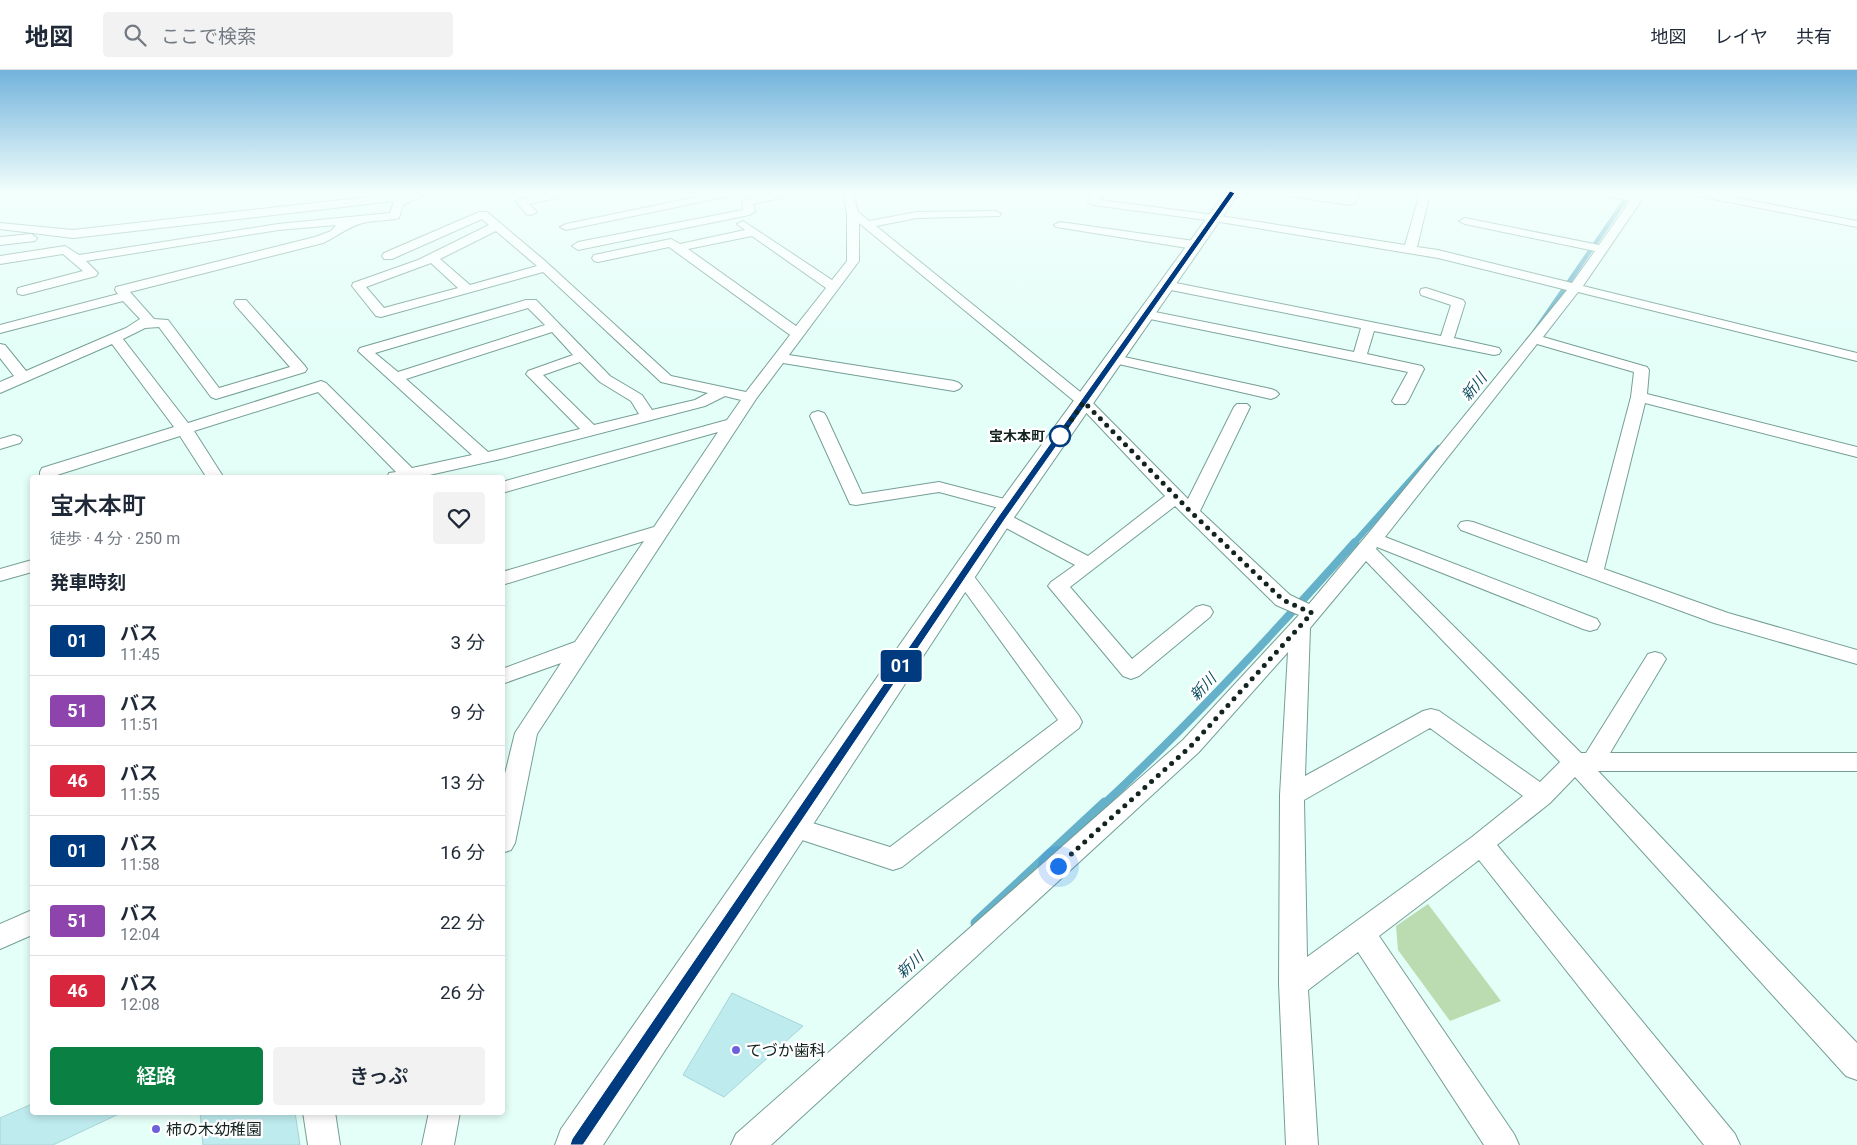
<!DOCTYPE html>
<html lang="ja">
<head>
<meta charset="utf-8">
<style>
	:root { --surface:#fff; --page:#f2f2f3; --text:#1f2937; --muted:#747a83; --line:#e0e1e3; --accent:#0b8043 }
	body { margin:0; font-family:Roboto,"Noto Sans JP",sans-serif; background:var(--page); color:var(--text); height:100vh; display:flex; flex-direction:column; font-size:19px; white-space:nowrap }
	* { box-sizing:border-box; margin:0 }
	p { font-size:16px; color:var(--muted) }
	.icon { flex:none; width:28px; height:28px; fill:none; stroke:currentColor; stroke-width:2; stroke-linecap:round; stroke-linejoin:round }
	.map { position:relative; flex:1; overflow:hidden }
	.panel { position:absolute; left:30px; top:405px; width:475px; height:640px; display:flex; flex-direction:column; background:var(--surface); border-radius:5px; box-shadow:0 2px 8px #0003 }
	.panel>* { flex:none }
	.badge { padding:0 10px; border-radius:4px; font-size:18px; line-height:32px }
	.you { position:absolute; width:25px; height:25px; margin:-12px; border:4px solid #fff; border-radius:50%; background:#1a73e8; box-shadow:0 0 0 8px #1a73e833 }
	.map>.badge { position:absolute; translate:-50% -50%; box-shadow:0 0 0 2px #fff }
	h2 { padding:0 20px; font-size:19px; line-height:45px }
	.round { display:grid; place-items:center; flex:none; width:52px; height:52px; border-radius:5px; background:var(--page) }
	.overview { display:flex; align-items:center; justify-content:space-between; height:85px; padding:0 20px }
	h1 { font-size:24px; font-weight:600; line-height:38px }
	.button { display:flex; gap:10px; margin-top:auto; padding:10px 20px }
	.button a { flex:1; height:58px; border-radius:5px; background:var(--accent); color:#fff; font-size:20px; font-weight:600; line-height:58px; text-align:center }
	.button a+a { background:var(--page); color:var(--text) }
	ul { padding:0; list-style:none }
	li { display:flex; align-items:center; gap:15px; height:70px; padding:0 20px; border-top:1px solid var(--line) }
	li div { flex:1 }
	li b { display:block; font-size:19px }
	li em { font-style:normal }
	li .badge { min-width:55px; font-weight:700; text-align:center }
	header { display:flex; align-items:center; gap:30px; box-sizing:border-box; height:70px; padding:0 25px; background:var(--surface); border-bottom:1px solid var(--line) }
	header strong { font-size:24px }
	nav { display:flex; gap:28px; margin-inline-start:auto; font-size:18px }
	.search { width:350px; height:45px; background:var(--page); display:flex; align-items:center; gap:12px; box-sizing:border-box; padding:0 18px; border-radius:5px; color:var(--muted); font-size:19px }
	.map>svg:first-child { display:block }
</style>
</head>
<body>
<header>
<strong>地図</strong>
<div class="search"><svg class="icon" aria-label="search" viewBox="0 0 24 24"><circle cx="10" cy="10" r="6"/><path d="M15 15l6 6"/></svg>ここで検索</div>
<nav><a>地図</a><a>レイヤ</a><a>共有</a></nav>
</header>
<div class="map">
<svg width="1857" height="1075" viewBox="0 0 1857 1075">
	<rect width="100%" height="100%" fill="#e4fef8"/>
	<path fill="#bbdbb1" d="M1428 834 1501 931 1450 951 1398 880 1396 856Z"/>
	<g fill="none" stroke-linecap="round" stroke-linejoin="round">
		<path stroke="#65b1ca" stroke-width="4.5" d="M1535 261 1630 123"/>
		<path stroke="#65b1ca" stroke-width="6" d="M1354 473 1439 378"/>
		<path stroke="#65b1ca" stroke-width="8" d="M1104 734C1193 651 1275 562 1355 472"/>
		<path stroke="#65b1ca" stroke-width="11" d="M976 853 1105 733"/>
	</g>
	<path fill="#beebee" stroke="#a6d4d6" d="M732 923 803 956 724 1027 683 1005Z
		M32 1034V1042H123L53 1075H0V1048Z
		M200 1042H295L300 1075H203Z"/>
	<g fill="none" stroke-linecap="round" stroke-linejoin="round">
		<g stroke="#759f95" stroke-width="2">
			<path id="minor" d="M405 123H427L403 135 399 148C388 151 377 150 367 152 350 155 338 166 323 173L130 222 154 249 168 250 219 318 290 297 236 236 234 233 236 230H246L305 296 307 299 305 302 216 329 211 327 159 257 145 258 123 269 188 353 321 311 326 313 412 398 472 385 358 281 360 278 526 230H536L610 306 642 325 652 340 695 330 708 323 661 312 543 202 381 247 376 246 352 216 353 213 418 190 489 155 482 149 392 189H384L382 186 384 183 479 142H487L544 190 671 306 746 322 790 265 669 177 598 192 594 191 592 188 594 185 671 169 680 174 745 160 737 154 743 151 832 210 847 191V143L843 123H853L858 142 869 151 917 142 995 141 1001 144 999 146 917 148 876 156 1089 329 1188 429 1234 337 1237 334H1247L1250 337 1200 441 1290 525 1309 534 1367 465 1567 220 1438 188 1214 151 1093 135 1088 132 1092 123H1102L1100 130 1214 145 1405 175 1420 123H1430L1417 177 1438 180 1572 213 1595 181 1465 154 1459 151 1465 148 1599 175 1630 131 1599 125 1598 123 1633 125 1634 123H1644L1641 131 1583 216 1857 283V291L1578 222 1543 267 1647 297 1649 300 1647 324 1857 377V387L1645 333 1604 499 1728 543 1857 580V594L1714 553 1461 460 1458 456 1461 452 1467 451 1473 452 1587 493 1631 327 1634 302 1537 274 1385 467 1597 549 1600 554 1597 559 1590 561 1583 559 1377 477 1376 479 1581 683H1586L1648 584 1655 582 1662 584 1666 589 1610 683H1857V701H1598L1857 973V1010L1846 1006 1575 707 1550 733 1497 775 1735 1064 1740 1075H1704L1479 790 1379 866 1514 1064 1519 1075H1484L1358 882 1308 920 1318 1075H1286L1279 914 1280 725 1288 582 1199 682 771 1075H731L736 1064 1183 670 1299 545 1276 535 1175 436 1070 517 1132 589 1196 537 1203 535 1210 537 1213 542 1210 547 1139 606 1131 609 1123 606 1048 516 1051 512 1075 495 995 452 992 448 995 444 1001 443 1007 444 1088 486 1165 426 1079 335 859 153V191L789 285 954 311 959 313 962 316 959 319 954 321 783 293 756 329 537 664 515 773 511 780 502 783V716L515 663 561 593 502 614V599L575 572 644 471 502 515V502L654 457 718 362 502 423V412L727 350 741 330 725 326 705 336 501 389 416 408H387L389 403 396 402 318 322 194 361 224 408H207L180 366 57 405V408H40V402L42 398 174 357 112 274 0 323V312L14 306 0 288V274L5 275 26 301 126 258 140 249 123 231 0 263V255L118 224 115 220 116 217 315 167 331 161 336 155 278 160 86 191 98 203 96 206 23 225 18 224 17 221 18 218 83 201 63 184 0 194V186L65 176 79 185 278 154 390 143 394 131 73 168 0 159V153L73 160ZM496 161 537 196 470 215 440 189ZM752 166 826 218 796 256 688 179ZM431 193 458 218 384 238 366 217ZM528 238 545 255 398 302 375 283ZM552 262 573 285 528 301 526 304 580 359 488 382 406 309ZM580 292 600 312 631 331 639 344 594 355 543 305ZM1366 491 1560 692 1540 712 1439 641 1431 639 1423 641 1305 706 1310 558ZM1430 658 1523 726 1472 767 1307 887 1304 730Z
				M551 123H569L568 125 529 134 537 142 531 145 527 144 516 132 517 130Z
				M716 123H734L729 126 566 160 560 157 566 154Z
				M775 123H793L792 125 753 134 755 142 749 145 578 180 572 176 578 172 743 140 742 132 743 130Z
				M1285 123H1309L1347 128 1350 123H1360L1354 134 1350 135 1290 126Z
				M1693 123H1712L1857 151V157L1698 126Z
				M1060 152 1194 171 1200 175 1194 179 1056 157 1054 155Z
				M31 164 37 168 35 171 0 175V167Z
				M1166 211 1441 266 1451 235 1421 225 1420 222 1421 219 1426 218 1463 230 1465 233 1454 268 1499 278 1501 281 1499 284 1494 285 1374 261 1367 284 1422 296 1424 299 1408 331 1405 334H1395L1392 331 1408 302 1145 248 1138 244 1145 240 1354 282 1361 258 1161 218 1160 215Z
				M1115 285 1271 319 1276 321 1279 324 1276 327 1271 329 1110 292 1108 289 1110 286Z
				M818 341 824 343 826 346 862 424 939 412 1016 432 1019 436 1016 440 1010 441 939 422 856 435 850 434 810 346 812 343Z
				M14 365 20 367 22 370 20 373 0 379V369Z
				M32 490V502L0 511V499Z
				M963 499 970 501 1079 646 1082 652 1079 658 902 797 893 800 784 764 781 757 784 750 793 747 890 777 1058 650 953 505 956 501Z
				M32 840V865L0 879V854Z
				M303 1042H335L340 1075H308Z
				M429 1042H460L454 1075H422Z"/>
		</g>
		<g stroke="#759f95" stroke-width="2">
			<path id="primary" d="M1225 123H1239L1013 449 603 1075H555L561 1059 992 443Z"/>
		</g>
		<use href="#minor" fill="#fff" fill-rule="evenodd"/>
		<use href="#primary" fill="#fff" fill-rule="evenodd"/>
	</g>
	<linearGradient id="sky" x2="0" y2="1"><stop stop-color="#73b3dc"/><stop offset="0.45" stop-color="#f3fffc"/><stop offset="1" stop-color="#f3fffc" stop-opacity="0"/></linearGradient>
	<rect width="1857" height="273" fill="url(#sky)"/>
	<path fill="#003b80" stroke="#fff" d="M1230 121 1235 123 1005 449 583 1075H570L572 1069 998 447Z"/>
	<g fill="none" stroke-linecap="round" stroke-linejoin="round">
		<path stroke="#132420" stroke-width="5" stroke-dasharray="0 9" d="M1058 796 1191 676 1312 543 1283 530 1191 442 1084 332 1060 366"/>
	</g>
	<circle fill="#fff" stroke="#003b80" stroke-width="2.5" cx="1060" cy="366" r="10"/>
	<g fill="#6c61db" stroke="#fff" stroke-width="2">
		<circle cx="736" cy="980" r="5"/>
		<circle cx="156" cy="1059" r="5"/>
	</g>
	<g text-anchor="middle" stroke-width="5" stroke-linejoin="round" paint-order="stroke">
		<g font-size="14" font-weight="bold" fill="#132420" stroke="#fff" text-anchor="end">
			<text x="1045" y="371">宝木本町</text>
		</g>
		<g font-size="15" font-style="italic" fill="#0b4e60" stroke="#fff">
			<text transform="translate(1474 317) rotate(-51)" y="5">新川</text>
			<text transform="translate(1203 617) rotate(-47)" y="5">新川</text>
			<text transform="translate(910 895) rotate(-43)" y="5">新川</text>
		</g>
		<g font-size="16" fill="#132420" stroke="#fff" text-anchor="start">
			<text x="746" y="986">てづか歯科</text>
			<text x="166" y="1065">柿の木幼稚園</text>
		</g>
	</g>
</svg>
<div class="you" style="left:1058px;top:796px"></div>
<b class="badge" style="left:901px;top:596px;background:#003b80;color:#fff">01</b>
<section class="panel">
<div class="overview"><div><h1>宝木本町</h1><p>徒歩 · 4 分 · 250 m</p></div><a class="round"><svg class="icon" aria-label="heart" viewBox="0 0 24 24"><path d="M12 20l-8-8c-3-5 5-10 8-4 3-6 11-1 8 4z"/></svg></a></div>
<h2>発車時刻</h2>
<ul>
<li><span class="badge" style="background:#003b80;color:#fff">01</span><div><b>バス</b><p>11:45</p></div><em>3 分</em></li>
<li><span class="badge" style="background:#8e44ad;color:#fff">51</span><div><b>バス</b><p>11:51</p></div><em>9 分</em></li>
<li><span class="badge" style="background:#d7263d;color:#fff">46</span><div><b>バス</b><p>11:55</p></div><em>13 分</em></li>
<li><span class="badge" style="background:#003b80;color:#fff">01</span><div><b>バス</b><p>11:58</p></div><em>16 分</em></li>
<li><span class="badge" style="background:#8e44ad;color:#fff">51</span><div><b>バス</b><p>12:04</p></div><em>22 分</em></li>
<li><span class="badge" style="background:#d7263d;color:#fff">46</span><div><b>バス</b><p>12:08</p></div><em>26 分</em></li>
</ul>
<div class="button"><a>経路</a><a>きっぷ</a></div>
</section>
</div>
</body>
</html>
